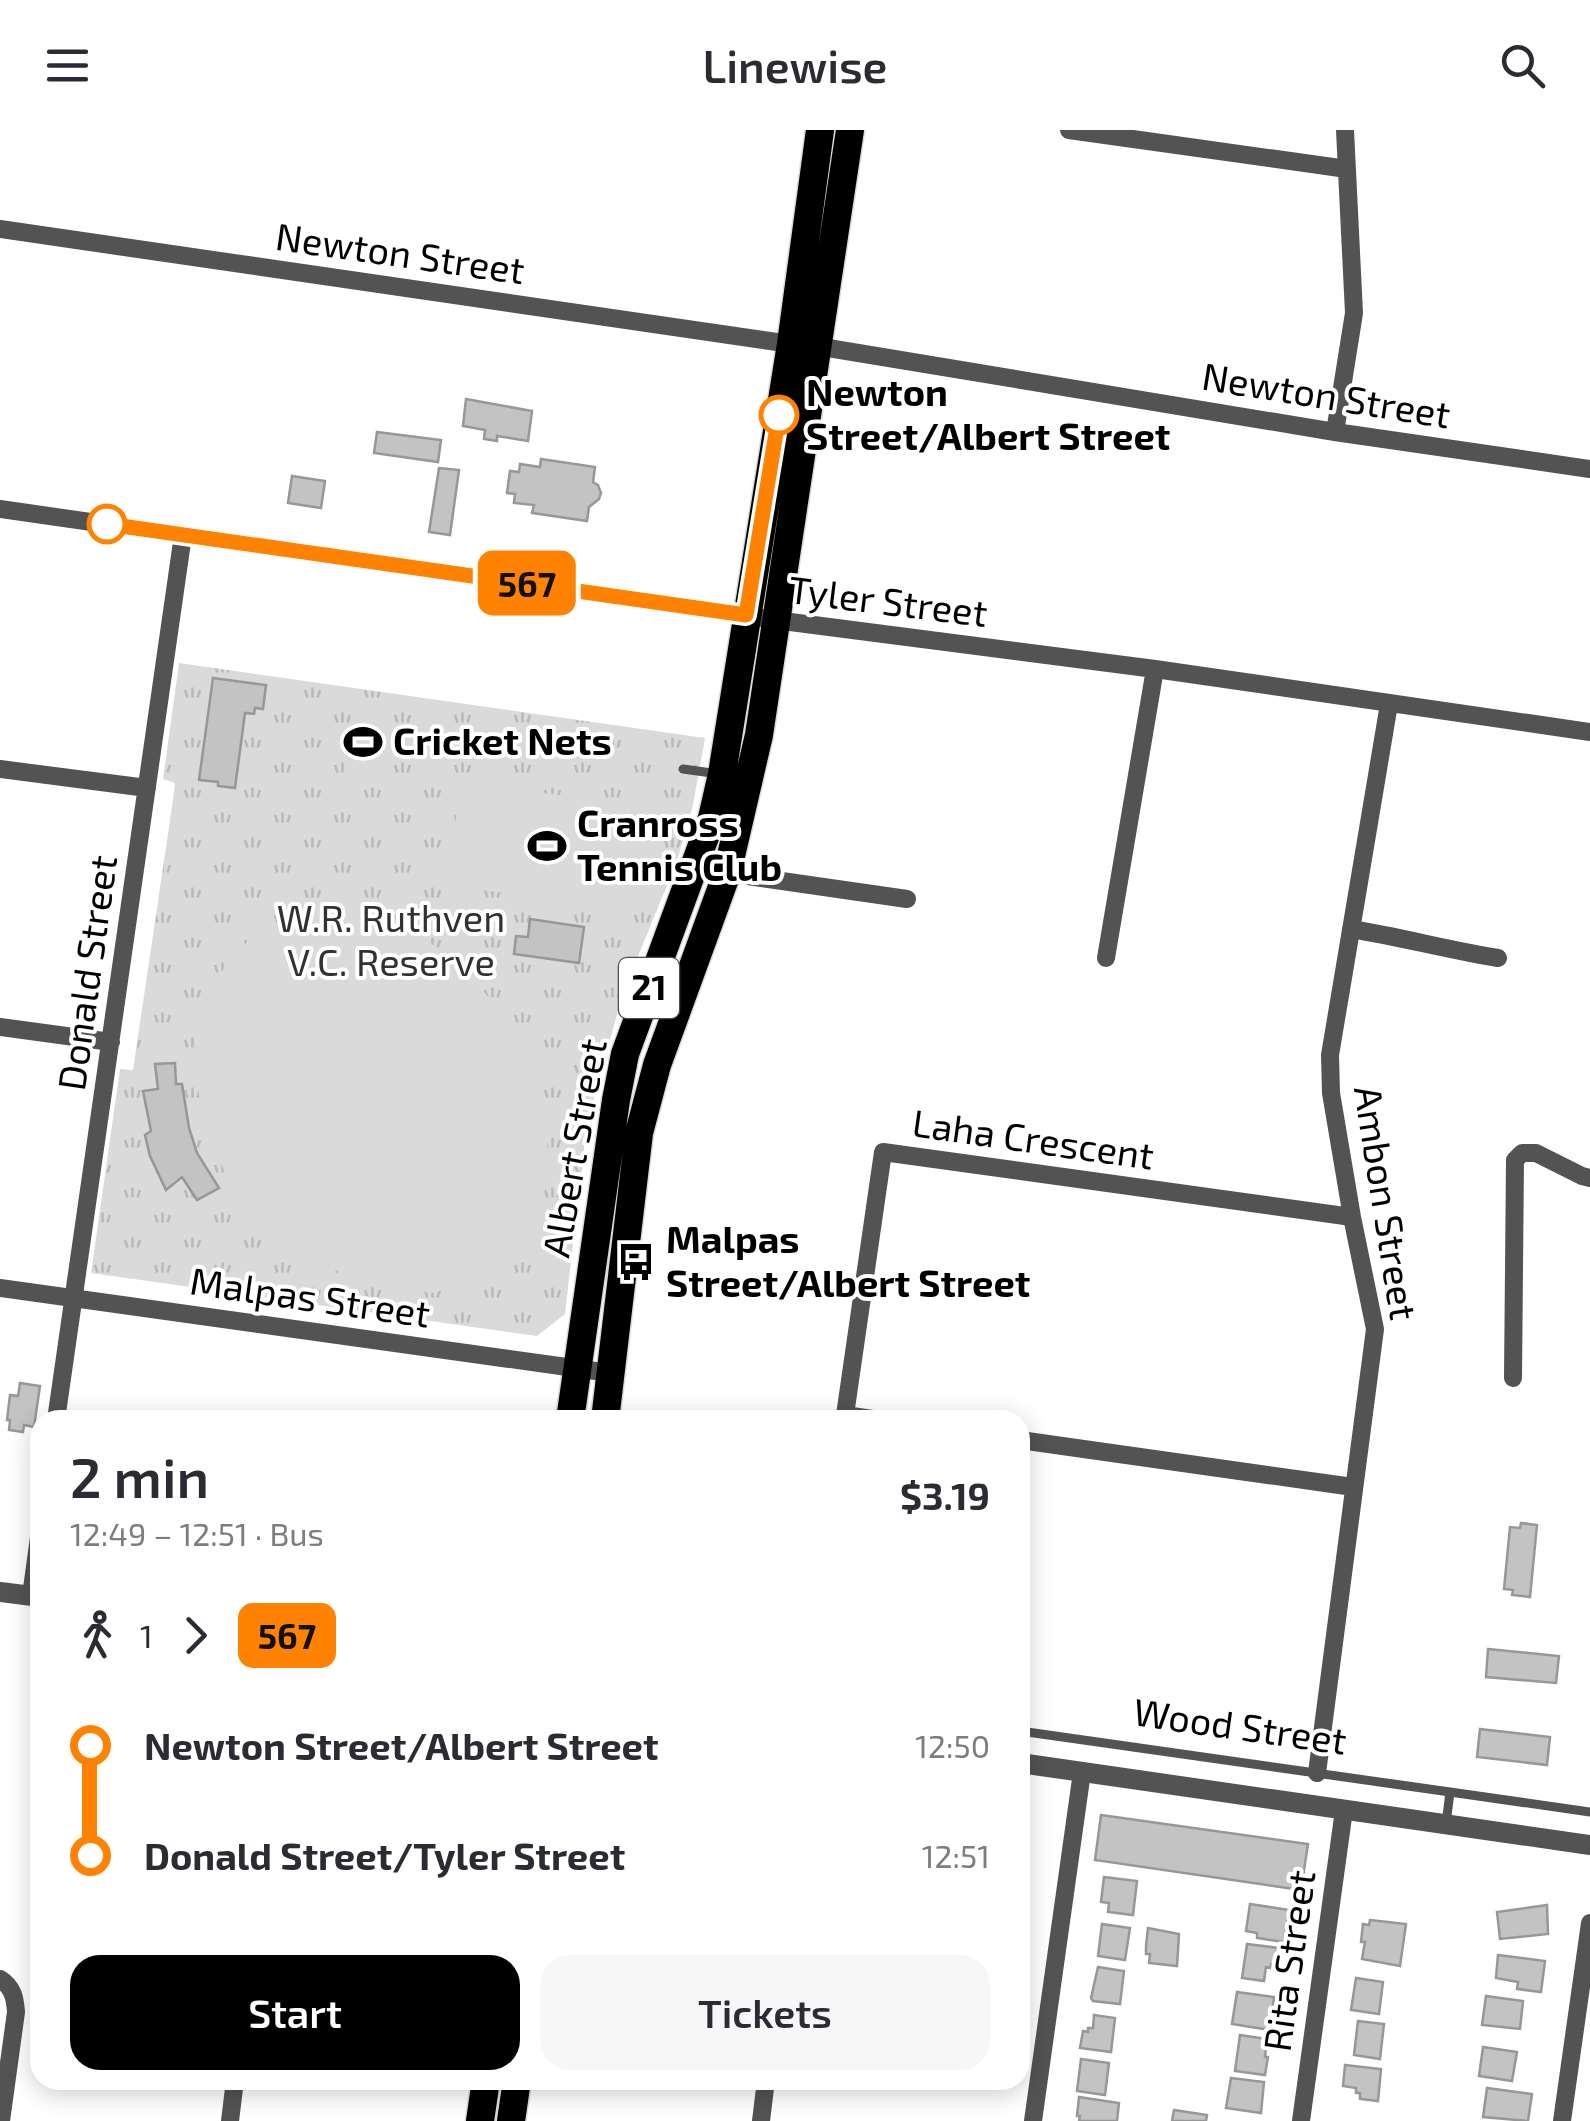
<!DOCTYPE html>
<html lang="en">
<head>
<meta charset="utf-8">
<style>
	:root { --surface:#fff; --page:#f7f7f7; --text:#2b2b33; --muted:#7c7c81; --accent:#000 }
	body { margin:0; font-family:"Exo 2",sans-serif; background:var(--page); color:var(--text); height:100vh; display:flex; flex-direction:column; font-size:38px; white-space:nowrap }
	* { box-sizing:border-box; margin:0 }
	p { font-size:32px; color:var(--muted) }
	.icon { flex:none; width:55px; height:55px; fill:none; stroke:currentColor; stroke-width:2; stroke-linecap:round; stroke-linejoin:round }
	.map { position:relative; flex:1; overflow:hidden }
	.sheet { position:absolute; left:30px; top:1280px; width:1000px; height:680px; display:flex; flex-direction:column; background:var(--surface); border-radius:30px; box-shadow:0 5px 25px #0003 }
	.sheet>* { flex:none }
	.badge { padding:0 20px; border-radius:15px; font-size:35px; line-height:65px }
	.map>.badge { position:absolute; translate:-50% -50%; box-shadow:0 0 0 5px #fff }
	.legs { display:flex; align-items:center; gap:15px; height:110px; padding:0 40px; font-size:32px }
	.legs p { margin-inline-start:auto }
	.summary { display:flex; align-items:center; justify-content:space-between; height:170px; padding:0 40px }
	h1 { font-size:55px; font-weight:600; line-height:75px }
	.primary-button { display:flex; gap:20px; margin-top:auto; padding:20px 40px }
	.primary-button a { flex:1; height:115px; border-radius:30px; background:var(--accent); color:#fff; font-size:40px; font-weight:600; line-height:115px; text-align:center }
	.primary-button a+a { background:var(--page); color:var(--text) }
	ul { padding:0 40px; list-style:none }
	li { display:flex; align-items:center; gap:35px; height:110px; font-size:38px }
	li i { display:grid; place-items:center; width:15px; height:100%; margin:0 12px; background:currentColor }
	li i::after { content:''; width:25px; height:25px; margin:-12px; border:8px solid; border-radius:50%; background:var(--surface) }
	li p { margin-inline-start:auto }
	li:first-child i { background:linear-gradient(#0000 50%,currentColor 0) }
	li:last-child i { background:linear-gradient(currentColor 50%,#0000 0) }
	header { display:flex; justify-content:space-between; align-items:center; height:130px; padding:0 40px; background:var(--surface); font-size:45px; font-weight:600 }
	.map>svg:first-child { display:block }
</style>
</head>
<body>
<header><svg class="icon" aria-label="menu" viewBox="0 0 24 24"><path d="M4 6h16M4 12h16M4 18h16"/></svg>Linewise<svg class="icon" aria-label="search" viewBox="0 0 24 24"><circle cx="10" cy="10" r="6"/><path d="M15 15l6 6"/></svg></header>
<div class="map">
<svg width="1590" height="1991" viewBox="0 0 1590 1991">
	<defs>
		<pattern id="park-tufts" width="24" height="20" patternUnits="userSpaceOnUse" patternTransform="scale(2.5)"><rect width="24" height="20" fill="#dadada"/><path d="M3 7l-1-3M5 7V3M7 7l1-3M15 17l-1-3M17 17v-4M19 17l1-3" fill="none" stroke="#b9b9b9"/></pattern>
	</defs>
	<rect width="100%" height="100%" fill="#fff"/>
	<path fill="url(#park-tufts)" d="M179 533 705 608 693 675 677 731 623 863 596 960 586 1002 565 1184 537 1206 91 1143 120 939 133 940 173 670 175 653 163 649Z"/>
	<path fill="#dadada" d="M352 575 383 579 374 650 343 646Z
		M420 595 439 597 432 650 413 647Z
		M461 652 648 677 634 781 447 755Z
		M319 776 387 786 451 826 502 882 532 939 548 1002 544 1070 505 1133 434 1163 356 1151 287 1114 233 1058 202 994 195 926 206 859 256 802Z"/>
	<path fill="#c3c3c3" stroke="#979797" stroke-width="2.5" d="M466 269 532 281 528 311 497 306V311L484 309 485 300 463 296Z
		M377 302 441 310 438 332 374 323Z
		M541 329 595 337 593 352 598 355 601 363 599 369 589 377 587 391 532 383 534 375 514 373 515 364 507 363 510 341 519 342 520 334 540 337Z
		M439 338 459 340 450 405 429 402Z
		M292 346 325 351 321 378 288 373Z
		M213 548 266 555 263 579 255 578 254 584 245 583 235 658 218 656V652L199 650Z
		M530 789 584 797 579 833 514 824 516 806 528 807Z
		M175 933 176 954H182L189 998 197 1023 219 1058 197 1070 182 1047 166 1060 150 1026 145 1005 151 1001 143 961 158 959 155 934Z
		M20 1253 40 1256 34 1297 24 1295 23 1302 9 1300 10 1290H7L10 1265 18 1266Z
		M1521 1393 1537 1395 1530 1467 1512 1465 1513 1460 1504 1459 1510 1397 1520 1398Z
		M1488 1519 1559 1526 1556 1553 1486 1547Z
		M1480 1599 1550 1607 1547 1635 1477 1627Z
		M1101 1685 1308 1714 1301 1760 1095 1730Z
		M1104 1747 1137 1751 1133 1785 1108 1782 1109 1773 1101 1772Z
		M1250 1774 1289 1780 1284 1812 1257 1808V1803L1246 1801Z
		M1547 1775 1548 1804 1500 1809 1497 1782Z
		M1370 1790 1406 1794 1400 1836 1362 1829 1365 1812H1361L1363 1794 1369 1795Z
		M1102 1794 1130 1798 1125 1830 1098 1826Z
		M1148 1798 1179 1804 1177 1836 1149 1833 1150 1824H1146V1816Z
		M1247 1814 1279 1818 1276 1834H1271L1270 1838 1266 1837 1264 1851 1242 1848Z
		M1498 1825 1545 1831 1541 1862 1517 1859 1518 1852 1496 1848Z
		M1098 1837 1124 1841 1120 1874 1093 1871 1091 1868Z
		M1356 1848 1383 1852 1379 1884 1351 1880Z
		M1237 1862 1274 1867 1270 1900 1232 1894Z
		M1486 1866 1523 1871 1520 1899 1482 1895Z
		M1094 1885 1115 1888 1111 1922 1080 1918 1083 1901 1088 1902V1898H1093Z
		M1358 1891 1384 1894 1380 1929 1354 1925Z
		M1240 1905 1267 1909 1265 1927H1268L1265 1945 1235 1941Z
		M1483 1917 1517 1922 1512 1951 1479 1946Z
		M1081 1929 1109 1933 1105 1965 1077 1961Z
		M1345 1935 1381 1939 1378 1971 1360 1969V1963H1356V1958L1343 1956Z
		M1231 1948 1264 1952 1261 1983 1226 1978Z
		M1487 1958 1532 1964 1528 1991 1483 1987Z
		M1079 1967 1119 1973 1117 1991H1079L1080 1986H1077Z
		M1174 1980 1207 1985 1206 1991H1172Z"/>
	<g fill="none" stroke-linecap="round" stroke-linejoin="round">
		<g stroke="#dbdbdb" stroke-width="31">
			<path id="trunk" d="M570 1290 616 970 625 924 712 688 722 644 791 214 820 0
				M605 1290 639 1003 657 935 727 743 759 605 850 0
				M480 1991 486 1950
				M511 1991 517 1950"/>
		</g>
		<path stroke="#535353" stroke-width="9" d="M683 639 719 644
			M1020 1601 1450 1662 1446 1694
			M1450 1662 1590 1682"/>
		<path stroke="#535353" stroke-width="18" d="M1069 0 1347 39
			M0 99 791 214
			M816 216 1335 302 1590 339
			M1335 302 1354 183 1345 0
			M0 379 775 490 1155 539 1590 602
			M0 639 147 658
			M727 743 907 769
			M1351 799C1401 807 1448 820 1498 828
			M1106 828 1155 539
			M0 897 111 912
			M0 1158 610 1243
			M1513 1248 1515 1030 1522 1023H1536L1582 1046 1590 1048
			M56 1290 183 405
			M879 1290 845 1285 883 1022 1352 1087
			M1020 1310 1353 1357
			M31 1466 40 1400
			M1317 1643 1375 1199 1352 1087 1331 963 1330 925 1389 574
			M0 1849C13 1857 15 1868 16 1882L1 1991
			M230 1991 235 1950
			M761 1991 766 1950
			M1033 1991 1082 1642
			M1301 1991 1344 1680
			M1562 1991 1590 1793"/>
		<path stroke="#535353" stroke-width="20" d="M0 1462 40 1467
			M1020 1633 1590 1715"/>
		<use href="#trunk" stroke="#000" stroke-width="28"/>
	</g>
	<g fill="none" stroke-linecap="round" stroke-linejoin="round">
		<g stroke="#fff" stroke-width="22">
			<path id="line-1" d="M107 394 746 485 779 285"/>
		</g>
		<use href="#line-1" stroke="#ff8200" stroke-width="15"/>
	</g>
	<defs>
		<g id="stadium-bare" transform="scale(3)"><path d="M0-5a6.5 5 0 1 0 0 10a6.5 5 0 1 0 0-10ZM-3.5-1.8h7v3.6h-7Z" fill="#000" stroke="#fff" stroke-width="2.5" paint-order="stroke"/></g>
		<g id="bus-bare" transform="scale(3)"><path d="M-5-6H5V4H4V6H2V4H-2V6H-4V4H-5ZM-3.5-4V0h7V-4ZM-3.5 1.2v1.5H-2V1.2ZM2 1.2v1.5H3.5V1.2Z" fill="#000" stroke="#fff" stroke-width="2.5" paint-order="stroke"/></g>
	</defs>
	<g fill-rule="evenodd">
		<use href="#stadium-bare" x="363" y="612"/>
		<use href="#stadium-bare" x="547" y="716"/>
		<use href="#bus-bare" x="636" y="1132"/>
	</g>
	<g fill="#fff" stroke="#ff8200" stroke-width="5">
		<circle cx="779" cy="285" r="18"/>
		<circle cx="107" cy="394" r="18"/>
	</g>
	<g text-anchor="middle" stroke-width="8" stroke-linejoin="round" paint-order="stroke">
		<rect fill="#fff" stroke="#4c4c4c" stroke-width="2.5" x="619" y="828" width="60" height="60" rx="8"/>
		<g font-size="35" font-weight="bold" fill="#000">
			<text x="649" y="870">21</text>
		</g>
		<g font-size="38" fill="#000" stroke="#fff">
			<text transform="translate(400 124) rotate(8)" y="13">Newton Street</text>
			<text transform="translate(1326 266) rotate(9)" y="13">Newton Street</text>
			<text transform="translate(888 472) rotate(7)" y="13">Tyler Street</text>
			<text transform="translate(88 843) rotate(-82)" y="13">Donald Street</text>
			<text transform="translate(1033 1010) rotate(8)" y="13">Laha Crescent</text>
			<text transform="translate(575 1018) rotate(-80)" y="13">Albert Street</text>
			<text transform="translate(1385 1073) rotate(81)" y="13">Ambon Street</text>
			<text transform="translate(310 1168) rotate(8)" y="13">Malpas Street</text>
			<text transform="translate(1240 1597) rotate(8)" y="13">Wood Street</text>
			<text transform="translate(1290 1831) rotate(-82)" y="13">Rita Street</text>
		</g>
		<g font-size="38" font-weight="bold" fill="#000" stroke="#fff" text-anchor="start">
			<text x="806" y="276">Newton<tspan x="806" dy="44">Street/Albert Street</tspan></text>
		</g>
		<g font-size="38" font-weight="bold" fill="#000" stroke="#fff" text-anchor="start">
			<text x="393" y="625">Cricket Nets</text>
			<text x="577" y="707">Cranross<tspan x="577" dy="44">Tennis Club</tspan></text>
			<text x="666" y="1123">Malpas<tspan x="666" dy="44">Street/Albert Street</tspan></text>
		</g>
		<g font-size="38" fill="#313131" stroke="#fff">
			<text x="391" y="802">W.R. Ruthven<tspan x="391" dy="44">V.C. Reserve</tspan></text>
		</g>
	</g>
</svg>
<b class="badge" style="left:527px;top:453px;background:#ff8200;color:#111">567</b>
<section class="sheet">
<div class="summary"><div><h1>2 min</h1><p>12:49 – 12:51 · Bus</p></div><b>$3.19</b></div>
<div class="legs"><svg class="icon" aria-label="walk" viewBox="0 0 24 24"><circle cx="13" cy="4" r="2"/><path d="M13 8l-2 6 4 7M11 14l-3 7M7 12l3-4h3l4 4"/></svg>1<svg class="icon" aria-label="forward" viewBox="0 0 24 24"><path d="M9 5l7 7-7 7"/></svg><b class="badge" style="background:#ff8200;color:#111">567</b></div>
<ul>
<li><i style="color:#ff8200"></i><b>Newton Street/Albert Street</b><p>12:50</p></li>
<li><i style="color:#ff8200"></i><b>Donald Street/Tyler Street</b><p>12:51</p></li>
</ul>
<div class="primary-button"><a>Start</a><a>Tickets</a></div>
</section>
</div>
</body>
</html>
